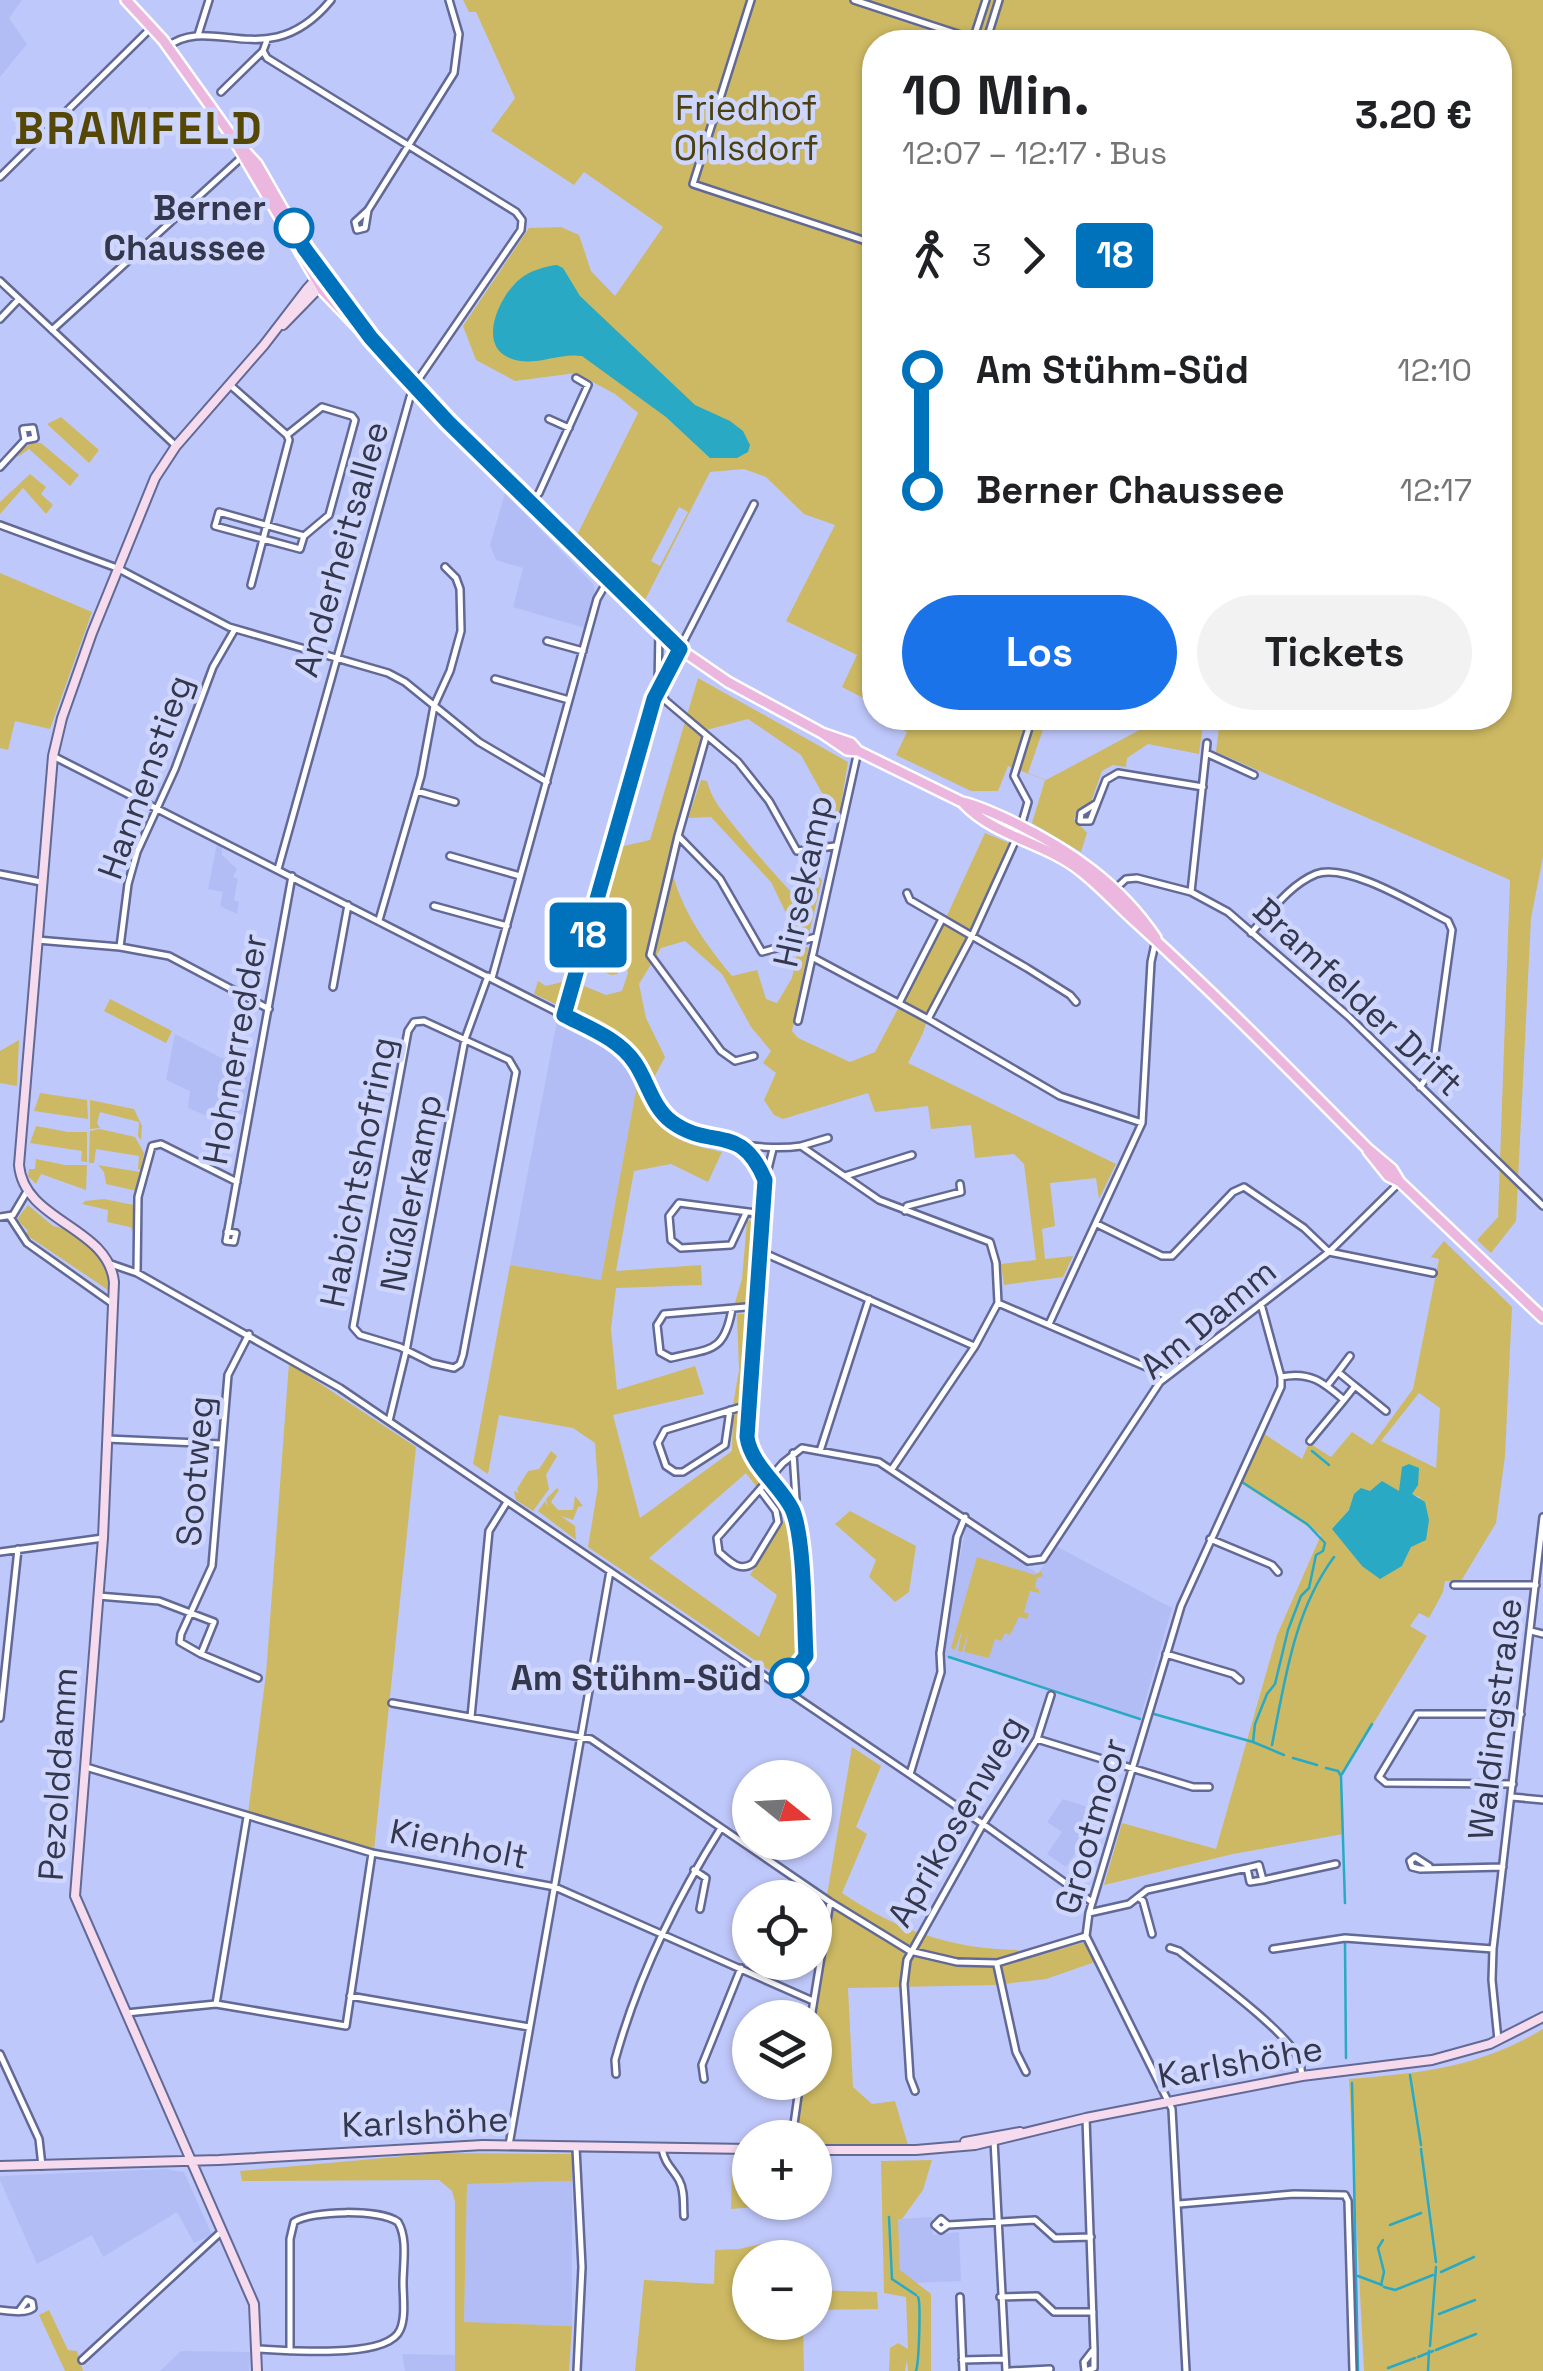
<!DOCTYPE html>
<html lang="de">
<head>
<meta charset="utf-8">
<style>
	:root { --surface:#fff; --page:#f2f2f2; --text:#202124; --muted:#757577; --accent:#1a73e8 }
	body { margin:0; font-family:"Space Grotesk",sans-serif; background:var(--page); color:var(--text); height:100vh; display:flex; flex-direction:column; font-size:38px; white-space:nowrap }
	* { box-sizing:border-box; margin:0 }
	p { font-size:32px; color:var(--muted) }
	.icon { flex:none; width:55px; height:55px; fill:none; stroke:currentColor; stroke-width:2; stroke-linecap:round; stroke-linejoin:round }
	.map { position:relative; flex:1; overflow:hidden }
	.sheet { position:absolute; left:862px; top:30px; width:650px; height:700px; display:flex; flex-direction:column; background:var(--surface); border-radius:40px; box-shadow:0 2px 8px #0004 }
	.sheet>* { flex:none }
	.badge { padding:0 20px; border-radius:8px; font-size:35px; line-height:65px }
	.needle { width:65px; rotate:108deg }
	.buttons { position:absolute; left:732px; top:1760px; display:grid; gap:20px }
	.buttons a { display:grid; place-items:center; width:100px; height:100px; border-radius:50%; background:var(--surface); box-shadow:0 2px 8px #0004; font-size:50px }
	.map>.badge { position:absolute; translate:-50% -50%; box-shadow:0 0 0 5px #fff }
	.legs { display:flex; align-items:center; gap:15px; height:110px; padding:0 40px; font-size:32px }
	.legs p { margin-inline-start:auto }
	.summary { display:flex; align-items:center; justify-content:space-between; height:170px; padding:0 40px }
	h1 { font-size:55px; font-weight:700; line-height:75px }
	.cta { display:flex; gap:20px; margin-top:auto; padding:20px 40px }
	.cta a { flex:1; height:115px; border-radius:60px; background:var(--accent); color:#fff; font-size:40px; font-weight:700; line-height:115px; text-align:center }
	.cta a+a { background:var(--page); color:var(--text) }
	ul { padding:0 40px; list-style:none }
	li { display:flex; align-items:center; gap:35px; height:120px; font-size:38px }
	li i { display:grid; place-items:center; width:15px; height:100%; margin:0 12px; background:currentColor }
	li i::after { content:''; width:25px; height:25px; margin:-12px; border:8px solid; border-radius:50%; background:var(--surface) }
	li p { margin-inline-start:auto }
	li:first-child i { background:linear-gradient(#0000 50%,currentColor 0) }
	li:last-child i { background:linear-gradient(currentColor 50%,#0000 0) }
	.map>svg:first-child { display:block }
</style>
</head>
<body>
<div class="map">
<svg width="1543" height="2371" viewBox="0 0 1543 2371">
	<rect width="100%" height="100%" fill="#bfc8fa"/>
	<path fill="#b3bdf5" d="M0 0H22L9 18 27 44 0 77Z
		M505 493 593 584 595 591 585 628 513 607 523 568 496 560 490 545Z
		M217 843 222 846V855L237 869 233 877 238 879 234 900 239 902 237 914 220 906 223 892 208 889Z
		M558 1016 612 1046 629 1063 638 1079 601 1281 510 1265Z
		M175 1034 251 1073 243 1115 213 1106 207 1116 188 1108 190 1091 166 1080Z
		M966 1525 1038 1574 1056 1546 1172 1608 1140 1719 942 1656Z
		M1063 1799 1103 1812 1066 1867 1047 1854 1062 1832 1047 1822Z
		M165 2169 184 2172 212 2235 194 2243 177 2212 103 2257 92 2235 37 2264 0 2180V2176Z
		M572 2181V2326L464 2323 467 2184Z
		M932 2217 933 2235 959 2232 961 2281 913 2283 900 2271 898 2219Z
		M181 2351 250 2352 249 2371H160Z
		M402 2354 455 2355V2371H405Z"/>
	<path fill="#cdb963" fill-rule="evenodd" d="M463 0H1543V857L1531 918 1516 1221 1491 1253 1477 1240 1498 1217 1510 880 1216 752 1220 718H1500V42H875V704L842 687 857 655 786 621 835 525 804 514 766 477 744 469 710 472 645 600 577 535 638 413 615 394 576 373 515 381 476 360 463 326 529 228 561 227 579 235 591 271 615 296 663 227 584 172 574 185 491 131 515 98 476 12H469ZM679 507 688 512 660 566 651 561Z
		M61 417 99 450 89 463 47 424Z
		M32 443H41L79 475 70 486 29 449 18 457 21 450Z
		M30 474 46 487 41 494 53 505 46 514 23 488 0 514V502Z
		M0 573 92 612 50 729 15 721 8 750 0 748Z
		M698 678 848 762 838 822 801 755 748 719 706 730 669 856C676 903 703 941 732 976L757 970 766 999 777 1003 792 978 798 949 809 947 792 1031 798 1038 850 1062 875 1052 944 922 985 833 1009 843 1004 864 931 1007 923 1033 908 1063 1116 1164 1099 1199 1096 1178 1050 1183 1055 1226 1042 1229 1045 1259 1073 1256 1063 1277 1004 1285 1001 1264 1036 1260 1024 1164 1014 1154 975 1158 971 1125 931 1129 928 1106 875 1112 868 1093 783 1119 774 1115 764 1100 776 1073 763 1063 771 1051 751 1027 722 974 685 941 661 948 639 984 646 1018 665 1057 651 1083C621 1031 586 1019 534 994L538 981 546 986 570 980 606 995 622 991 628 973 626 964 617 965 618 974 611 975 583 962 615 848 650 840Z
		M893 718H1047L1028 773 1046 780 1162 718H1204L1199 754 1148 744 1127 758 1126 767 1113 765 1102 771 1091 802 1077 810 1074 819 1087 833 1081 852 1032 823 1045 780 1008 766 998 791H971L896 755 907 732 891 724Z
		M701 780 707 781C709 788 712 796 716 802 725 817 794 899 803 902L816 875 822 880 808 938 799 940 771 882 711 817 688 818Z
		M110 999 172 1031 166 1043 104 1011Z
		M19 1040 17 1086 0 1083V1051Z
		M638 1079 650 1103 648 1109C665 1139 689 1145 722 1152L708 1182 671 1164 634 1171 616 1271 701 1265 702 1285 616 1288 611 1329 617 1390 695 1366 704 1394 613 1415 640 1518 732 1451 733 1414 746 1411 745 1451 767 1480 758 1489 746 1473 649 1558 759 1637 777 1595 750 1575 787 1516 801 1647 778 1676 588 1547 598 1486 595 1443 573 1428 499 1415 488 1474 473 1464 510 1265 601 1280Z
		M40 1093 87 1100 88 1119 34 1111Z
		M90 1100 134 1109 142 1126 141 1140 138 1136 139 1122 100 1112 97 1123 100 1128 90 1129Z
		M36 1126 68 1132H87V1162L81 1161 82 1151 30 1143Z
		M100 1129 135 1137 144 1153 141 1170 138 1169 139 1156 96 1149 94 1163H89L90 1131Z
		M36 1159 65 1165H87L86 1190 41 1174 36 1184 28 1176 29 1169H35Z
		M98 1165 140 1172 137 1191 106 1184 104 1172Z
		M104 1199 134 1205V1232L130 1227 107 1222 108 1210 82 1204 85 1201Z
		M28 1205 53 1226 69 1230 99 1255 108 1276V1290L25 1234 28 1231 17 1219Z
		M761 1219 753 1306H734L742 1279 747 1221Z
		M1444 1241 1512 1307 1505 1456 1496 1523 1461 1581H1445L1443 1592 1429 1618 1419 1613 1410 1626 1427 1636 1341 1776 1343 1834 1233 1854 1104 1885 1122 1823 1216 1849 1277 1635 1321 1535 1239 1482 1263 1433 1302 1459 1309 1443 1331 1457 1352 1432 1372 1445 1413 1389 1439 1259 1431 1257ZM1419 1393 1440 1408 1436 1468 1381 1441ZM1382 1482 1396 1490 1420 1497 1411 1547 1402 1566 1389 1571 1362 1566 1333 1529 1352 1506 1354 1494 1370 1491Z
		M737 1314H753L746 1405H733L739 1370Z
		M289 1363 416 1447 374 1850 248 1813 266 1674Z
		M551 1451 557 1456 546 1475 549 1489 533 1511 516 1500 514 1491 519 1493 517 1489 528 1471 539 1469Z
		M557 1488 559 1490 551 1502 558 1510H573L575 1496 583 1506 578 1507 573 1520 561 1516 575 1526 576 1540 538 1511 545 1501 548 1507 546 1499Z
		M850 1511 916 1546 909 1592 895 1602 869 1577 876 1560 835 1524Z
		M977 1557 1035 1575 1041 1571 1043 1576 1037 1578 1035 1587 1039 1590V1593L1030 1591 1024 1612 1029 1614 1027 1619 1019 1617 1010 1635 1005 1633 1001 1641 995 1639 989 1658 964 1652 969 1631 962 1652 958 1651 962 1630 955 1650 951 1648Z
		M852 1747 881 1766 856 1827 867 1834 842 1893C897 1930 951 1949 1018 1950L1020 1961 1085 1942 1095 1962 1046 1979 996 1985 848 1988 853 2087 872 2104 895 2101 908 2145H815V2138H795L804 2083 815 2082V2017L834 1900 827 1895Z
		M1543 2029V2371H1364L1349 2079C1422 2073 1478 2068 1543 2029Z
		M439 2153 572 2154V2181L467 2184 464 2322 572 2326 569 2371H455V2202L452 2191 439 2180 242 2181 240 2171Z
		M932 2160 923 2190 902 2219H898L900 2270 931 2294V2371H908L907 2360 905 2371H889L890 2348 898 2343 908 2349 906 2297 884 2293 881 2161Z
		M732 2172H750V2202L766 2203V2206L731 2209Z
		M778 2240 790 2251V2257L750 2258V2322L803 2323 804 2371H635L644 2280 714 2284 715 2250 739 2249Z
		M815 2290 877 2292 878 2309 816 2310Z
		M49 2310 68 2350 77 2351 83 2371H65L39 2315Z"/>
	<path fill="#29a9c4" d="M557 265 563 268 580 296 695 405 730 421 743 431 750 445 748 452 737 458H710L666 417 582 356C555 352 529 371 504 355 479 338 502 293 520 279 529 271 546 266 557 265Z
		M1409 1464 1419 1468 1418 1485 1412 1494 1425 1502 1429 1520 1426 1540 1411 1547 1402 1566 1380 1579 1362 1566 1332 1529 1349 1510 1354 1494 1361 1488 1370 1491 1382 1481 1399 1491 1402 1467Z"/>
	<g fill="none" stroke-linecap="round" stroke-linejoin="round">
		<path stroke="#29a9c4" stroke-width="2.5" d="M1312 1451 1329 1465
			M1242 1482 1307 1524 1325 1543 1323 1551 1316 1555 1309 1588 1301 1596 1288 1630 1275 1684 1267 1694 1255 1724 1253 1742
			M949 1657 1140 1719
			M1154 1714 1253 1742 1284 1755
			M1272 1745C1285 1680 1294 1611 1334 1557
			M1293 1758 1317 1765
			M1326 1768 1338 1771 1341 1776 1345 1903
			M1342 1774 1372 1724
			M1345 1943 1346 2058
			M1410 2075 1421 2145
			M1352 2083 1358 2371
			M1421 2149 1436 2262
			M889 2217 892 2279 916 2295
			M1390 2225 1421 2213
			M1441 2272 1474 2257
			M1358 2276 1382 2285
			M1381 2285 1384 2272 1378 2248 1383 2240
			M1384 2287 1395 2290 1433 2275
			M1439 2314 1475 2300
			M1430 2346 1436 2267
			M1436 2350 1476 2334
			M1418 2357 1433 2351
			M1388 2368 1415 2358
			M916 2371C919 2363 921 2302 918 2297
			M1428 2371 1429 2351"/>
		<g stroke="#626995" stroke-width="10">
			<path id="street" d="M751 0 693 184 875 244
				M854 0 982 42
				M198 35 209 0
				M267 40 263 51 267 58 516 212 522 220 521 230 420 377 410 397 278 869
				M973 40 986 0
				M986 42 999 0
				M167 47C211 12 269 76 331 0
				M221 92 263 51
				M0 177 151 28
				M368 210 454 73 459 34 449 0
				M368 210 365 228 357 230 355 222Z
				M0 281 176 446
				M0 319 19 299
				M52 330 242 157
				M229 384 287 435
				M549 419 569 428
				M287 435 322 407 352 416 355 420 329 515 304 536
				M0 467 25 440 35 438 33 428 23 429 25 440
				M529 502 539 493 588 385 576 378
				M219 512 304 536 300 549 215 526Z
				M0 525 117 568 229 627 388 673 405 682 479 742 547 782
				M251 585 289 440 287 435
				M547 641 583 651
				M495 679 569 700
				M658 687 659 630
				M658 689 666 701 738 762 769 801 797 851 835 846
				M706 737 678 836 650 955 721 1051 735 1061 754 1056
				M1206 753 1254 775
				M53 756 606 1037C637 1058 638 1077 657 1105 680 1141 762 1152 801 1146L879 1200 990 1242 996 1263 998 1303 975 1346 892 1469
				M417 791 455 802
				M1097 803 1081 813 1080 821H1090L1106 780 1118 773 1203 787
				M1021 826 1028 802 1014 776 1032 718
				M678 836 720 879 762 952 816 937
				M450 856 520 876
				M0 874 41 882
				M1115 889 1126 879 1137 878 1191 892 1228 912 1348 1016 1543 1206
				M1191 892 1207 743
				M907 893 910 900 1027 968 1070 995 1076 1002
				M434 906 507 926
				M379 920 421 776 434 706 450 671 461 631 460 589 456 578 445 567
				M1251 933C1270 913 1289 885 1316 874 1347 862 1418 906 1448 921L1452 930 1433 1068 1420 1087
				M37 940 120 947 169 956 269 1009
				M120 947 128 884 137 852 175 769 213 667 235 629
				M812 957 928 1019 1060 1096 1142 1123
				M492 978 597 599 608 580
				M333 987 348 905
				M899 1003 941 921
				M565 1014 654 699 754 504
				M928 1019 972 936 1017 837
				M424 1021 509 1060 516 1072 463 1355 460 1364 454 1368 432 1363 400 1347 360 1335 353 1327 408 1031 414 1022Z
				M798 1021 858 751
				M801 1146 828 1138
				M744 1147 756 1162 766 1187 747 1442 794 1515 806 1656 781 1687
				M845 1176 912 1155
				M766 1177 773 1149
				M905 1211 907 1206 961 1192 960 1184
				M746 1213 731 1245 681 1248 671 1240 669 1216 679 1203 764 1214
				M0 1217 13 1215 26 1193
				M10 1217 27 1243 113 1304
				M1097 1224 1162 1256H1172L1233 1192 1244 1187 1304 1228 1329 1252 1433 1273
				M227 1232 236 1233 234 1242 226 1241 292 876
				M762 1252 974 1346
				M111 1264 137 1273 340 1388 983 1824 1092 1902
				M137 1273 138 1197 152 1146 161 1144 237 1182
				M998 1303 1167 1376
				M732 1309C724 1354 710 1348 671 1358L660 1352 657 1325 664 1314 758 1306
				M1049 1324 1142 1123 1151 962 1156 939
				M1338 1372 1350 1356
				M1281 1377C1310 1371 1323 1382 1344 1400L1355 1386 1338 1372 1327 1386
				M1355 1386 1386 1411
				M730 1410 725 1445 683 1472H675L666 1466 658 1443 665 1430 738 1408 750 1407
				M389 1421 406 1351 465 1039 488 976
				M107 1439 221 1444
				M1310 1441 1344 1400
				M820 1451 869 1299
				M761 1491 776 1511 778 1522 753 1563C740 1573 729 1561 719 1552L717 1538 783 1463 802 1448 879 1462 1028 1561 1043 1559 1160 1382 1329 1252 1399 1183
				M791 1508 796 1499 793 1453
				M1210 1539 1272 1565 1278 1572
				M0 1552 103 1538
				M1454 1585H1536
				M98 1596 159 1601 214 1622 201 1654 180 1642 181 1634 212 1566 228 1375 249 1334
				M1531 1631 1543 1634
				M201 1654 258 1678
				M1166 1654 1233 1674 1240 1680
				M392 1703 591 1739 830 1902 910 1951 957 1962 997 1963 1086 1936
				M471 1717 489 1531 507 1502
				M0 1718 18 1549
				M1037 1739 1193 1787H1209
				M86 1767 372 1853 555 1887 813 2001
				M910 1774 941 1672 940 1653 957 1537 965 1517
				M1513 1784 1386 1783 1379 1777 1417 1714H1521
				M1512 1797 1543 1800
				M1429 1866 1415 1857 1410 1861 1412 1867 1420 1869 1503 1867
				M694 1870 706 1878 700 1909
				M1263 1880 1336 1864
				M1138 1897 1143 1901 1152 1934
				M1089 1913 1129 1904 1147 1890 1247 1868 1250 1882 1263 1880 1259 1865 1247 1868
				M1170 1948 1179 1951C1204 1971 1290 2033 1299 2060 1301 2065 1301 2070 1302 2076
				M1273 1949 1345 1938 1493 1949
				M997 1965 1016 2052 1026 2072
				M350 1996 529 2027
				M216 2004 247 1817
				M126 2013 216 2004 346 2026 372 1853
				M811 2018 830 1902
				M1498 2040 1492 1980 1493 1949 1543 1517
				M0 2054 39 2139 42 2166
				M616 2074 615 2060C638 1976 675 1901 721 1828
				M704 2079 702 2065 741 1968
				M915 2091 910 2078 904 1984 907 1960 983 1824 1037 1739 1051 1695
				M1086 2118 1094 2349 1084 2362 1085 2371 1094 2368V2349
				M792 2138 800 2082
				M994 2140 1006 2371
				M509 2145 610 1571
				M576 2148 582 2267 577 2371
				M662 2149C665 2164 672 2168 679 2180 685 2191 683 2204 684 2216
				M1179 2204 1294 2194 1345 2195 1348 2201 1353 2371
				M948 2225 941 2230 935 2225 941 2219 948 2225 1035 2220 1055 2238 1091 2237
				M960 2297 963 2371
				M1000 2297 1037 2296 1054 2312H1093
				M0 2310C10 2311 25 2314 33 2308L32 2302 27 2300 19 2311
				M258 2349C286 2350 387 2360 400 2330 406 2317 403 2297 403 2283 403 2264 408 2239 398 2222 380 2209 312 2210 294 2222L290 2239V2351
				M82 2360 222 2231
				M962 2360 1004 2359
				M1010 2371 1050 2369
				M1186 2371 1172 2109 1086 1936 1089 1913 1181 1606 1281 1387V1377L1261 1304"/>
		</g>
		<g stroke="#626995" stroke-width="12">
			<path id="secondary" d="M283 325 322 285
				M965 2142 1020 2132
				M815 2150H916L975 2145 1086 2118 1302 2076 1432 2060 1490 2044 1543 2017
				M0 2166 219 2160 483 2145 750 2149
				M257 2371 254 2304 75 1896 103 1538 114 1282C108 1226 24 1222 19 1165L53 756 62 718 92 633 155 478 176 446 264 345 307 289 315 280 321 279"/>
		</g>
		<g stroke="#fff" stroke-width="14">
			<path id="primary" d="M126 0 163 40 233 138 257 164 305 248 367 332
				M233 138 323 291 448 422 680 649 728 682 822 733 847 750 858 751 962 802C980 806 996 814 1013 822 1070 850 1120 884 1156 938
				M822 733 851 743 858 751
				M964 804C995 837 1047 843 1082 872 1102 888 1119 907 1138 924 1217 996 1292 1072 1367 1148L1392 1169 1400 1182
				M1368 1151 1388 1176 1400 1182 1543 1318"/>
		</g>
		<use href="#street" stroke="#fff" stroke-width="5"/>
		<use href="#secondary" stroke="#f6dbef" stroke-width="8"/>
		<use href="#primary" stroke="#ecb7df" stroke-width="9"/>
	</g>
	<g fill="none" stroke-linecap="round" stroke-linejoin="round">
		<g stroke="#fff" stroke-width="22">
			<path id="line-1" d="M294 228 304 248 371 338 398 368 448 422 680 649 654 699 564 1015C589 1028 619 1039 635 1063 648 1082 652 1107 672 1122 712 1151 740 1121 765 1180L747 1437C751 1465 780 1485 792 1509 805 1537 804 1622 806 1656L789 1678"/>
		</g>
		<use href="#line-1" stroke="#0072bc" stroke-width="15"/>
	</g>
	<g fill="#fff" stroke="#0072bc" stroke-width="5">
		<circle cx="294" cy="228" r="18"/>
		<circle cx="789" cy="1678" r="18"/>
	</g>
	<g text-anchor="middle" stroke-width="9" stroke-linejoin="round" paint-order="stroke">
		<g font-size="35" fill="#4b410f" stroke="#ced6fe">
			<text x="746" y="120">Friedhof<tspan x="746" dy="40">Ohlsdorf</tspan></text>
		</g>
		<g font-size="35" font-weight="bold" fill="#35384c" stroke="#ced6fe" text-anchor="end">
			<text x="266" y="220">Berner<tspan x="266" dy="40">Chaussee</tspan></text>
			<text x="762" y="1690">Am Stühm-Süd</text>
		</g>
		<g font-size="35" fill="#35384c" stroke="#ced6fe">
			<text transform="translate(341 549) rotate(-74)" y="12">Anderheitsallee</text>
			<text transform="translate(145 777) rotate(-70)" y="12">Hannenstieg</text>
			<text transform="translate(803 881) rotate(-78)" y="12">Hirsekamp</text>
			<text transform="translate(1358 997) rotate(43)" y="12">Bramfelder Drift</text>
			<text transform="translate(235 1049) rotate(-80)" y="12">Hohnerredder</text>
			<text transform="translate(358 1172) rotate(-79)" y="12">Habichtshofring</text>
			<text transform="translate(411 1193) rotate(-79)" y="12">Nüßlerkamp</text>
			<text transform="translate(1208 1319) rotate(-40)" y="12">Am Damm</text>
			<text transform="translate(195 1471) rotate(-85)" y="12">Sootweg</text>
			<text transform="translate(1495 1719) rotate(-83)" y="12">Waldingstraße</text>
			<text transform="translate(58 1774) rotate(-86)" y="12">Pezolddamm</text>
			<text transform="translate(956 1821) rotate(-60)" y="12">Aprikosenweg</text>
			<text transform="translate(1091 1826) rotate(-74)" y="12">Grootmoor</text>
			<text transform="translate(459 1844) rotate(11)" y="12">Kienholt</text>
			<text transform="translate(1240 2062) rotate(-10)" y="12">Karlshöhe</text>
			<text transform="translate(425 2122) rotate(-2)" y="12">Karlshöhe</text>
		</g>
		<g font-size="45" font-weight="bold" letter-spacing="2.5" fill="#554806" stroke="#ced6fe">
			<text x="139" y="144">BRAMFELD</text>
		</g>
	</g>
</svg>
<div class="buttons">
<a><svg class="needle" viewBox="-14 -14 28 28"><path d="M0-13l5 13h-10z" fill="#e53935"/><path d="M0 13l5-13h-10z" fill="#757577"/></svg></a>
<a><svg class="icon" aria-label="locate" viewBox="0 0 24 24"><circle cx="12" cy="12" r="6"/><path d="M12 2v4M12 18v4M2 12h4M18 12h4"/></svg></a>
<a><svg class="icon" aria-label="layers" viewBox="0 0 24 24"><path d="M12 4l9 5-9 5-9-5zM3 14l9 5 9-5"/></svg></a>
<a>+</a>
<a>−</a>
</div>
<b class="badge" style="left:588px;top:935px;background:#0072bc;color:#fff">18</b>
<section class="sheet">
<div class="summary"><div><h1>10 Min.</h1><p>12:07 – 12:17 · Bus</p></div><b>3.20 €</b></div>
<div class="legs"><svg class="icon" aria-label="walk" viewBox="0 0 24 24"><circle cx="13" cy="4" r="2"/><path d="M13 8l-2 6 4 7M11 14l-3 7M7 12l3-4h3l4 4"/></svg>3<svg class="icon" aria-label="forward" viewBox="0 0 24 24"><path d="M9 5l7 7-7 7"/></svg><b class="badge" style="background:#0072bc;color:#fff">18</b></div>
<ul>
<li><i style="color:#0072bc"></i><b>Am Stühm-Süd</b><p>12:10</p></li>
<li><i style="color:#0072bc"></i><b>Berner Chaussee</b><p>12:17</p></li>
</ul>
<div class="cta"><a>Los</a><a>Tickets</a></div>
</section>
</div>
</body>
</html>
